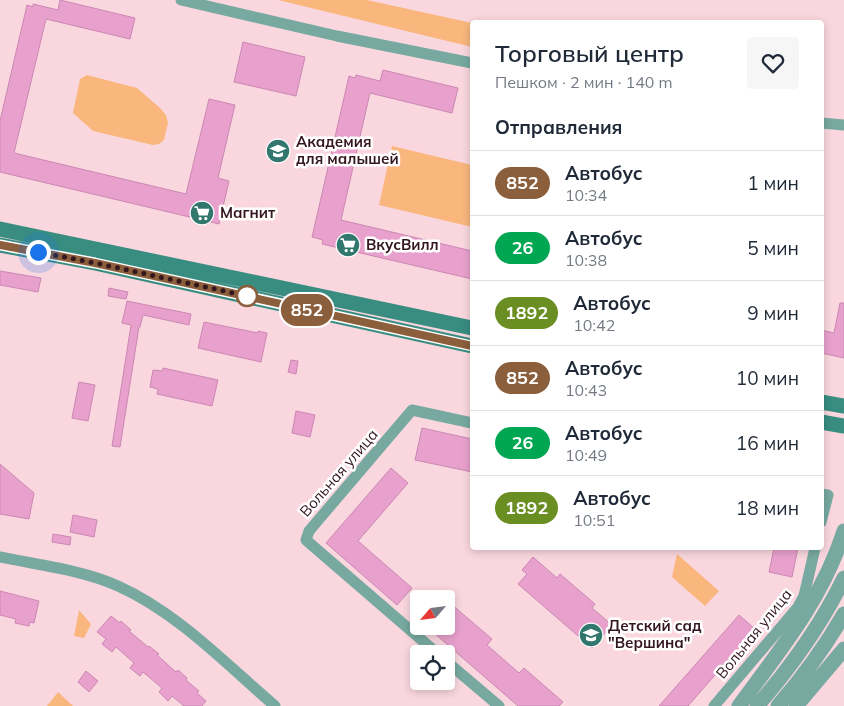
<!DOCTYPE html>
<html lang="ru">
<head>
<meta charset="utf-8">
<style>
	:root { --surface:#fff; --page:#f6f6f7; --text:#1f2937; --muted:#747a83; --line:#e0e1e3 }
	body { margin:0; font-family:Mulish,sans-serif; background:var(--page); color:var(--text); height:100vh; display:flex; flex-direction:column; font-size:19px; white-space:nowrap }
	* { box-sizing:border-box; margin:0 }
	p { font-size:16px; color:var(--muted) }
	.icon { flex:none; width:28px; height:28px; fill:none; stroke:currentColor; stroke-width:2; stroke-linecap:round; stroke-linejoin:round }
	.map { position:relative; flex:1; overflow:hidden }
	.details { position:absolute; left:470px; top:20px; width:354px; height:530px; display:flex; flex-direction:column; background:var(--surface); border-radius:5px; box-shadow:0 2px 8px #0003 }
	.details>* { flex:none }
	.badge { padding:0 10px; border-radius:16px; font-size:18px; line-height:32px }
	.needle { width:32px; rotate:242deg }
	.tools { position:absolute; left:410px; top:590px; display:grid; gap:10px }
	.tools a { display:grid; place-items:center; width:45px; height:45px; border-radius:5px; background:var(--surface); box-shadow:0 2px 8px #0003; font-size:25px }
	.you { position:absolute; width:25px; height:25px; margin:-12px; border:4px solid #fff; border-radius:50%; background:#1a73e8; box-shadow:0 0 0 8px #1a73e833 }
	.map>.badge { position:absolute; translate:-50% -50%; box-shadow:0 0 0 2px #fff }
	h2 { padding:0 25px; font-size:19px; line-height:45px }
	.round { display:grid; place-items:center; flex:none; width:52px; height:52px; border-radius:5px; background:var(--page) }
	.head { display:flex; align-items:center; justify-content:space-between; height:85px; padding:0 25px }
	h1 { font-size:24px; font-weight:600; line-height:38px }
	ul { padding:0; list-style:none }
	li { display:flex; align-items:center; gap:15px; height:65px; padding:0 25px; border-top:1px solid var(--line) }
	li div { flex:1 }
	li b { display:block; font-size:19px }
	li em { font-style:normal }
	li .badge { min-width:55px; font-weight:700; text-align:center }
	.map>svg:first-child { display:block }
</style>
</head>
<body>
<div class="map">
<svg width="844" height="706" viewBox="0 0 844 706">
	<rect width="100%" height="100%" fill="#fad7df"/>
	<path fill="#f9b77e" d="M278 0H367L472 23V47Z
		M87 75 137 88 160 108 166 115 168 123 164 140 159 144 153 145 93 131 73 113 80 79Z
		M392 146 472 165V227L379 205Z
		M677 554 719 591 705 606 672 577Z
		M79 610 91 624 84 638 74 636Z
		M58 692 73 706H47Z"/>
	<path fill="#e8a1cd" stroke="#cb87b2" d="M60 0 135 18 130 39 46 19 14 153 186 194 209 99 235 105 218 178 229 181 219 224 0 172V121L27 5 33 7V4L58 10Z
		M243 42 305 57 296 96 234 82Z
		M383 70 458 88 452 113 370 93 341 220 472 251V279L322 244 323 240 312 237 349 76 355 78 356 75 380 81Z
		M0 271 41 278 38 292 0 285Z
		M109 288 128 292 126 299 108 296Z
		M127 301 191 314 189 325 143 315 140 327H139L120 447 112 446 131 325 122 323Z
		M840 303H844V358L821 353V330L834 333Z
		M204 322 258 333V331L267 333 261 362 198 348Z
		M291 360 298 361 296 374 288 372Z
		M163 368 218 380 212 406 157 394 158 389 150 387 153 370 162 371Z
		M79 382 95 385 88 421 72 418Z
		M296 411 315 415 310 437 292 433Z
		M422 428 472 439V472L415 460Z
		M0 464 34 493 29 519 0 514Z
		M391 468 408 483 358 541 412 588 397 605 326 543Z
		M73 515 97 520 94 537 70 532Z
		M53 534 71 537 70 545 52 542Z
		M774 548H798L792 577 769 572Z
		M533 557 557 578 560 574 595 604 592 608 612 625 592 648 518 584 527 574 522 570Z
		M0 591 39 601 34 623 30 622 29 626 15 623 16 619 0 615Z
		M451 604 492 639 487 645 519 673 524 668 563 702 559 706H518L426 626H446V610Z
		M739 615 755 629 688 706H659Z
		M111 616 120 623 121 621 131 630 129 631 148 647 149 646 159 654 157 655 176 672 178 670 187 678 186 680 199 691 197 693 206 701 202 706H184L172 696 168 701 159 692 162 688 143 672 140 676 130 668 134 663 116 647 112 652 102 644 106 639 97 632Z
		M86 671 98 681 89 692 78 682Z"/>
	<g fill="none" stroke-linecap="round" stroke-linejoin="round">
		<path stroke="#77a9a0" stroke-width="11" d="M181 0 337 36 472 63
			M821 123 844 125
			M821 494 828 495 821 522
			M0 557C39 565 82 570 118 586 178 613 226 664 275 706
			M438 654 306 540 309 531 412 410 472 423
			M446 661 499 706
			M714 706 798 607 804 596 815 548"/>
		<path stroke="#77a9a0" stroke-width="15" d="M739 706C780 650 823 598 844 531
			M757 706C791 667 821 625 844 578
			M778 706C803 677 825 647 844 614
			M796 706 844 649"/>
		<path stroke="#388d80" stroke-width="15" d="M0 229 472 328
			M0 245 95 263 472 346
			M821 402 844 406
			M821 422 844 426"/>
	</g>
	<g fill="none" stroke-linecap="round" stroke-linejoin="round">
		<g stroke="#fff" stroke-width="11">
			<path id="line" d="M0 245 95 263 472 346"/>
		</g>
		<use href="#line" stroke="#8b5e3c" stroke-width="8"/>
		<path stroke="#34161f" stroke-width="5" stroke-dasharray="0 9" d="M38 252 95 263 247 296"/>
	</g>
	<defs>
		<g id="school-disc" transform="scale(1.25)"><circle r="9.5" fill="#32776d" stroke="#fff"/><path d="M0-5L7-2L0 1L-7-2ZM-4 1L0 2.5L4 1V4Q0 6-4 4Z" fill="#fff"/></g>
		<g id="supermarket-disc" transform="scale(1.25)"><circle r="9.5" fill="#32776d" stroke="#fff"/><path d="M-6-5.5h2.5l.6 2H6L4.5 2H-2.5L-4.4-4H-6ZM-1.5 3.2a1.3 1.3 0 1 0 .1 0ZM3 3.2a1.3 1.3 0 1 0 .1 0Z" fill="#fff"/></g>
	</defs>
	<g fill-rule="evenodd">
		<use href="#school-disc" x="278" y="151"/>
		<use href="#supermarket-disc" x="202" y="213"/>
		<use href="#supermarket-disc" x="348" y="245"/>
		<use href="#school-disc" x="591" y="635"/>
	</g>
	<circle fill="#fff" stroke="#8b5e3c" stroke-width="2.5" cx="247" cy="296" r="10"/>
	<g text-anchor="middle" stroke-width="5" stroke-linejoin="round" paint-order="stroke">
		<g font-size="15" font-weight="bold" fill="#34161f" stroke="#fff" text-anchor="start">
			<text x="296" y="147">Академия<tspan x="296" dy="17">для малышей</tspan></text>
			<text x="220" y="218">Магнит</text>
			<text x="366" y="250">ВкусВилл</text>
			<text x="608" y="631">Детский сад<tspan x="608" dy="17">"Вершина"</tspan></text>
		</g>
		<g font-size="15" fill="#34161f" stroke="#fff">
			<text transform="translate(339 473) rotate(-49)" y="5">Вольная улица</text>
			<text transform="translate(754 634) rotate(-51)" y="5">Вольная улица</text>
		</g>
	</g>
</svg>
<div class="tools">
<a><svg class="needle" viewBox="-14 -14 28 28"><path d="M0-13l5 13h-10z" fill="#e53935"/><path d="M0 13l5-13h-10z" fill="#747a83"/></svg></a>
<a><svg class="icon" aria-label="locate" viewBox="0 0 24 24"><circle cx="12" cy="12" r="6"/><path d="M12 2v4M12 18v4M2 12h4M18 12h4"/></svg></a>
</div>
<div class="you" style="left:38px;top:252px"></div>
<b class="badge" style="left:307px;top:310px;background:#8b5e3c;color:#fff">852</b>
<section class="details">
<div class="head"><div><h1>Торговый центр</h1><p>Пешком · 2 мин · 140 m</p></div><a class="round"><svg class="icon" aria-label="heart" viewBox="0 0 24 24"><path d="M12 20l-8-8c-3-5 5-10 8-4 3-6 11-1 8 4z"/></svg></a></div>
<h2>Отправления</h2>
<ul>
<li><span class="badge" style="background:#8b5e3c;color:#fff">852</span><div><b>Автобус</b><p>10:34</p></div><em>1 мин</em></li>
<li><span class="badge" style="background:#00a651;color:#fff">26</span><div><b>Автобус</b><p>10:38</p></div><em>5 мин</em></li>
<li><span class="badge" style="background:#6b8e23;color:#fff">1892</span><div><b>Автобус</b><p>10:42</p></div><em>9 мин</em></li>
<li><span class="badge" style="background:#8b5e3c;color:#fff">852</span><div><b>Автобус</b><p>10:43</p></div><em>10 мин</em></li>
<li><span class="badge" style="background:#00a651;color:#fff">26</span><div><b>Автобус</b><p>10:49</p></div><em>16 мин</em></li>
<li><span class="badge" style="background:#6b8e23;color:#fff">1892</span><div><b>Автобус</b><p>10:51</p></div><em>18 мин</em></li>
</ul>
</section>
</div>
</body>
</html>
